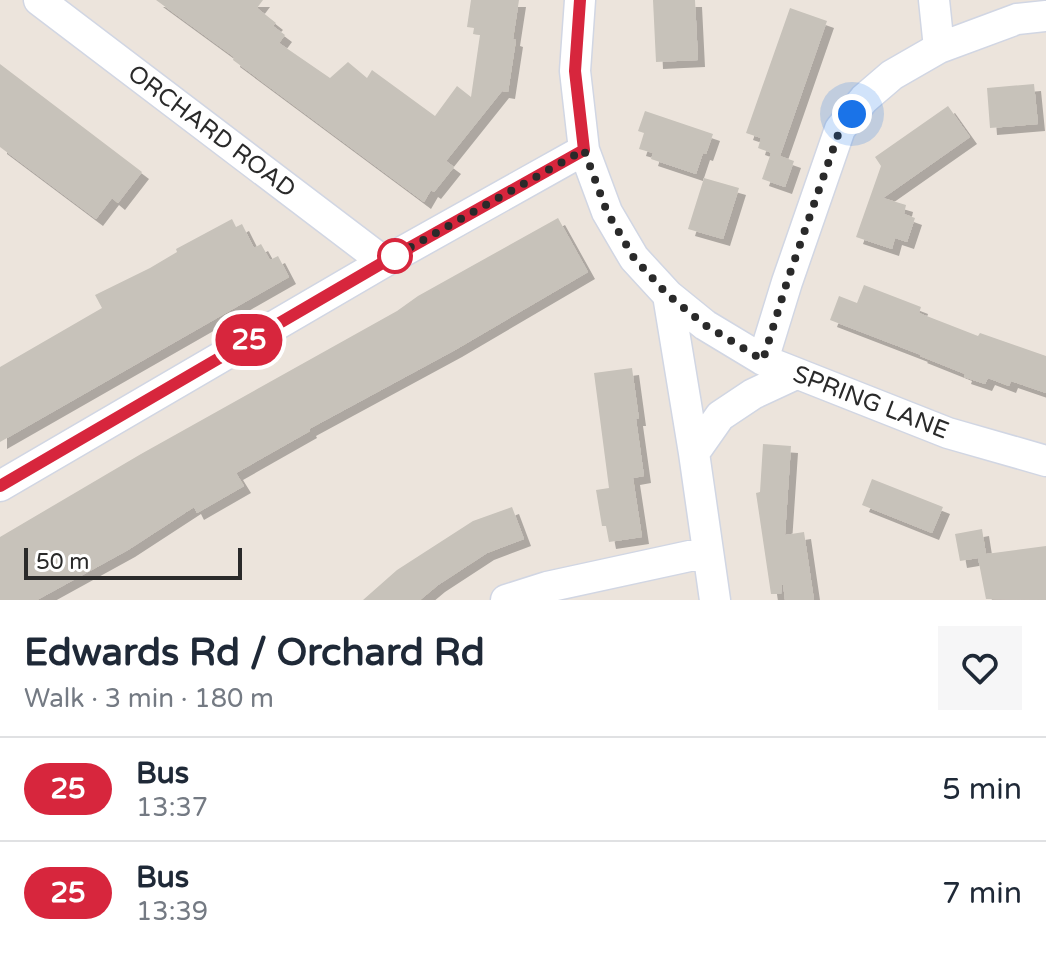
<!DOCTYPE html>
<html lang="en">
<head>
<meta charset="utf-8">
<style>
	:root { --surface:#fff; --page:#f6f6f7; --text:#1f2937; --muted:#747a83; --line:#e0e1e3 }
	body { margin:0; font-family:"Varela Round",sans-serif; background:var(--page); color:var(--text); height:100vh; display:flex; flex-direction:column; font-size:30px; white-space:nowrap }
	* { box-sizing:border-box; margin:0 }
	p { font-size:26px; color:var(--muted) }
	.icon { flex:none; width:44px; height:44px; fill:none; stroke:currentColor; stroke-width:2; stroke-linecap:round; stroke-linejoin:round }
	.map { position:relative; height:600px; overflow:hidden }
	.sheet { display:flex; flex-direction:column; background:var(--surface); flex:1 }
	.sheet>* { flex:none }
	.badge { padding:0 16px; border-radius:26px; font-size:28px; line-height:52px }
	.scale { position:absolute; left:24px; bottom:20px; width:218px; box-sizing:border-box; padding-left:8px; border:4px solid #2a2a2a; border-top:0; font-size:22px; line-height:28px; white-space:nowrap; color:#2a2a2a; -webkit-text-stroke:6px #fff; paint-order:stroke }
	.you { position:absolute; width:40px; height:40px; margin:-20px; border:6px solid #fff; border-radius:50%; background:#1a73e8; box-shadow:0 0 0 12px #1a73e833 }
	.map>.badge { position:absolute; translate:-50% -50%; box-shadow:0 0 0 4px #fff }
	.round { display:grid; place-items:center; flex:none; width:84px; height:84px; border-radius:0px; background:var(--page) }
	.summary { display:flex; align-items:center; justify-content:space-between; height:136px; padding:0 24px }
	h1 { font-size:38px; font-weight:700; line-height:60px }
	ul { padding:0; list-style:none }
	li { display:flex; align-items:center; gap:24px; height:104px; padding:0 24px; border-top:2px solid var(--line) }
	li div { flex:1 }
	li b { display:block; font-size:30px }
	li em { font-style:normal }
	li .badge { min-width:88px; font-weight:700; text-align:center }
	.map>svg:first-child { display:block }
</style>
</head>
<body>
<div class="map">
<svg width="1046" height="600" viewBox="0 0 1046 600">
	<defs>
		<filter id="shadow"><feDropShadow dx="7" dy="7" stdDeviation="0" flood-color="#0004"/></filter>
	</defs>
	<rect width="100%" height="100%" fill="#ece4dc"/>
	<path fill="#c7c2ba" filter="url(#shadow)" d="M156 0H263L257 8 276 23 273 26 285 35 279 43 330 78 348 62 367 78 372 70 435 116 457 86 471 97 480 35 473 34 474 28 467 27 471 0H519L513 39 516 40 508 92 502 91 446 161 454 167 434 192 431 190 424 202 233 60 234 57Z
		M653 0H695L698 60 656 62Z
		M790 8 827 21 780 156 758 148 761 138 746 133Z
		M0 64 142 172 118 203 112 198 96 219 0 147Z
		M1034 84 1038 124 990 128 987 88Z
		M948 106 970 137 883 198 906 205 904 214 915 218 907 242 895 238 892 249 856 237 881 166 875 157Z
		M645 111 713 134 706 154 703 153 696 174 651 159 653 153 639 149 644 133 638 131Z
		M771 153 794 161 785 187 762 179Z
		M704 178 739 188 723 239 688 229Z
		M558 218 588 272 455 350 309 429 310 431 236 473 244 486 197 513 194 507 128 550 37 600H0V537L141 454 397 311 418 296Z
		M232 219 236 227 242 224 254 248 261 244 270 260 278 256 289 277 0 442V367L102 308 95 295 150 268 177 252 176 249Z
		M864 285 921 307 919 313 978 336 980 333 1046 356V393L1011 381 1009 386 988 378 985 384 964 377 965 374 920 356 921 355 830 320 839 296 857 303Z
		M632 368 639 419H636L644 476 633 478 642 537 609 542 606 526H602L596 490 609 488 594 373Z
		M763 444 791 446 785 535 804 532 814 600H785L783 584 782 585 781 594H771L756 493 760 492Z
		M872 479 943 507 932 533 862 505Z
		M512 507 524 539 487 553 438 585 420 600H363L397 570 473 521Z
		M982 529 986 554 1046 546V600L986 599 978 558 960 561 955 534Z"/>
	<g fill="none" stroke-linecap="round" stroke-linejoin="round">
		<g stroke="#d1d6e3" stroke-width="33">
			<path id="minor" d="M39 0 384 262
				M580 0 575 71 584 150 607 212 634 258 668 295 705 325 763 360 948 433 1046 461
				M934 0 939 48
				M668 295 694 453 715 600
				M763 360 787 282 840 129 864 99 892 75 939 48 1017 19 1046 16
				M694 453 720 416 753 394 796 374
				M0 486 384 262 584 150
				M506 600 547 587 708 552"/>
		</g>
		<use href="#minor" stroke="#fff" stroke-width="30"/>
	</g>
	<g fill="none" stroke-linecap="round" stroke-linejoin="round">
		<g stroke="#fff" stroke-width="18">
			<path id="line" d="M0 486 384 262 584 150 575 71 580 0"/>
		</g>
		<use href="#line" stroke="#d7263d" stroke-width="12"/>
		<path stroke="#2a2a2a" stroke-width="8" stroke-dasharray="0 14.4" d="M395 256 384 262 584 150 607 212 634 258 668 295 705 325 763 360 787 282 840 129 852 114"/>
	</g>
	<circle fill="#fff" stroke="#d7263d" stroke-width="4" cx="395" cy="256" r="16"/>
	<g text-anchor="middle" stroke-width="6" stroke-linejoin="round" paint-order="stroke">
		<g font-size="24" fill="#2a2a2a" stroke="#fff">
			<text transform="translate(212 131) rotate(37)" y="8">ORCHARD ROAD</text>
			<text transform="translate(871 402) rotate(21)" y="8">SPRING LANE</text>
		</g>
	</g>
</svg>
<div class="scale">50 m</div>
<div class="you" style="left:852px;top:114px"></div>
<b class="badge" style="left:249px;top:340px;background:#d7263d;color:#fff">25</b>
</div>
<section class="sheet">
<div class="summary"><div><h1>Edwards Rd / Orchard Rd</h1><p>Walk · 3 min · 180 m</p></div><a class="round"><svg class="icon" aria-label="heart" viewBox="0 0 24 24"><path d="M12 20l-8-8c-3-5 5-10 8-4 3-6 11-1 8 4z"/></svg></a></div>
<ul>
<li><span class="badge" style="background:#d7263d;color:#fff">25</span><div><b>Bus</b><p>13:37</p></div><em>5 min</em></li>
<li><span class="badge" style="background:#d7263d;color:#fff">25</span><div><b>Bus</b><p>13:39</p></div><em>7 min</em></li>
</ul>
</section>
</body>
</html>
